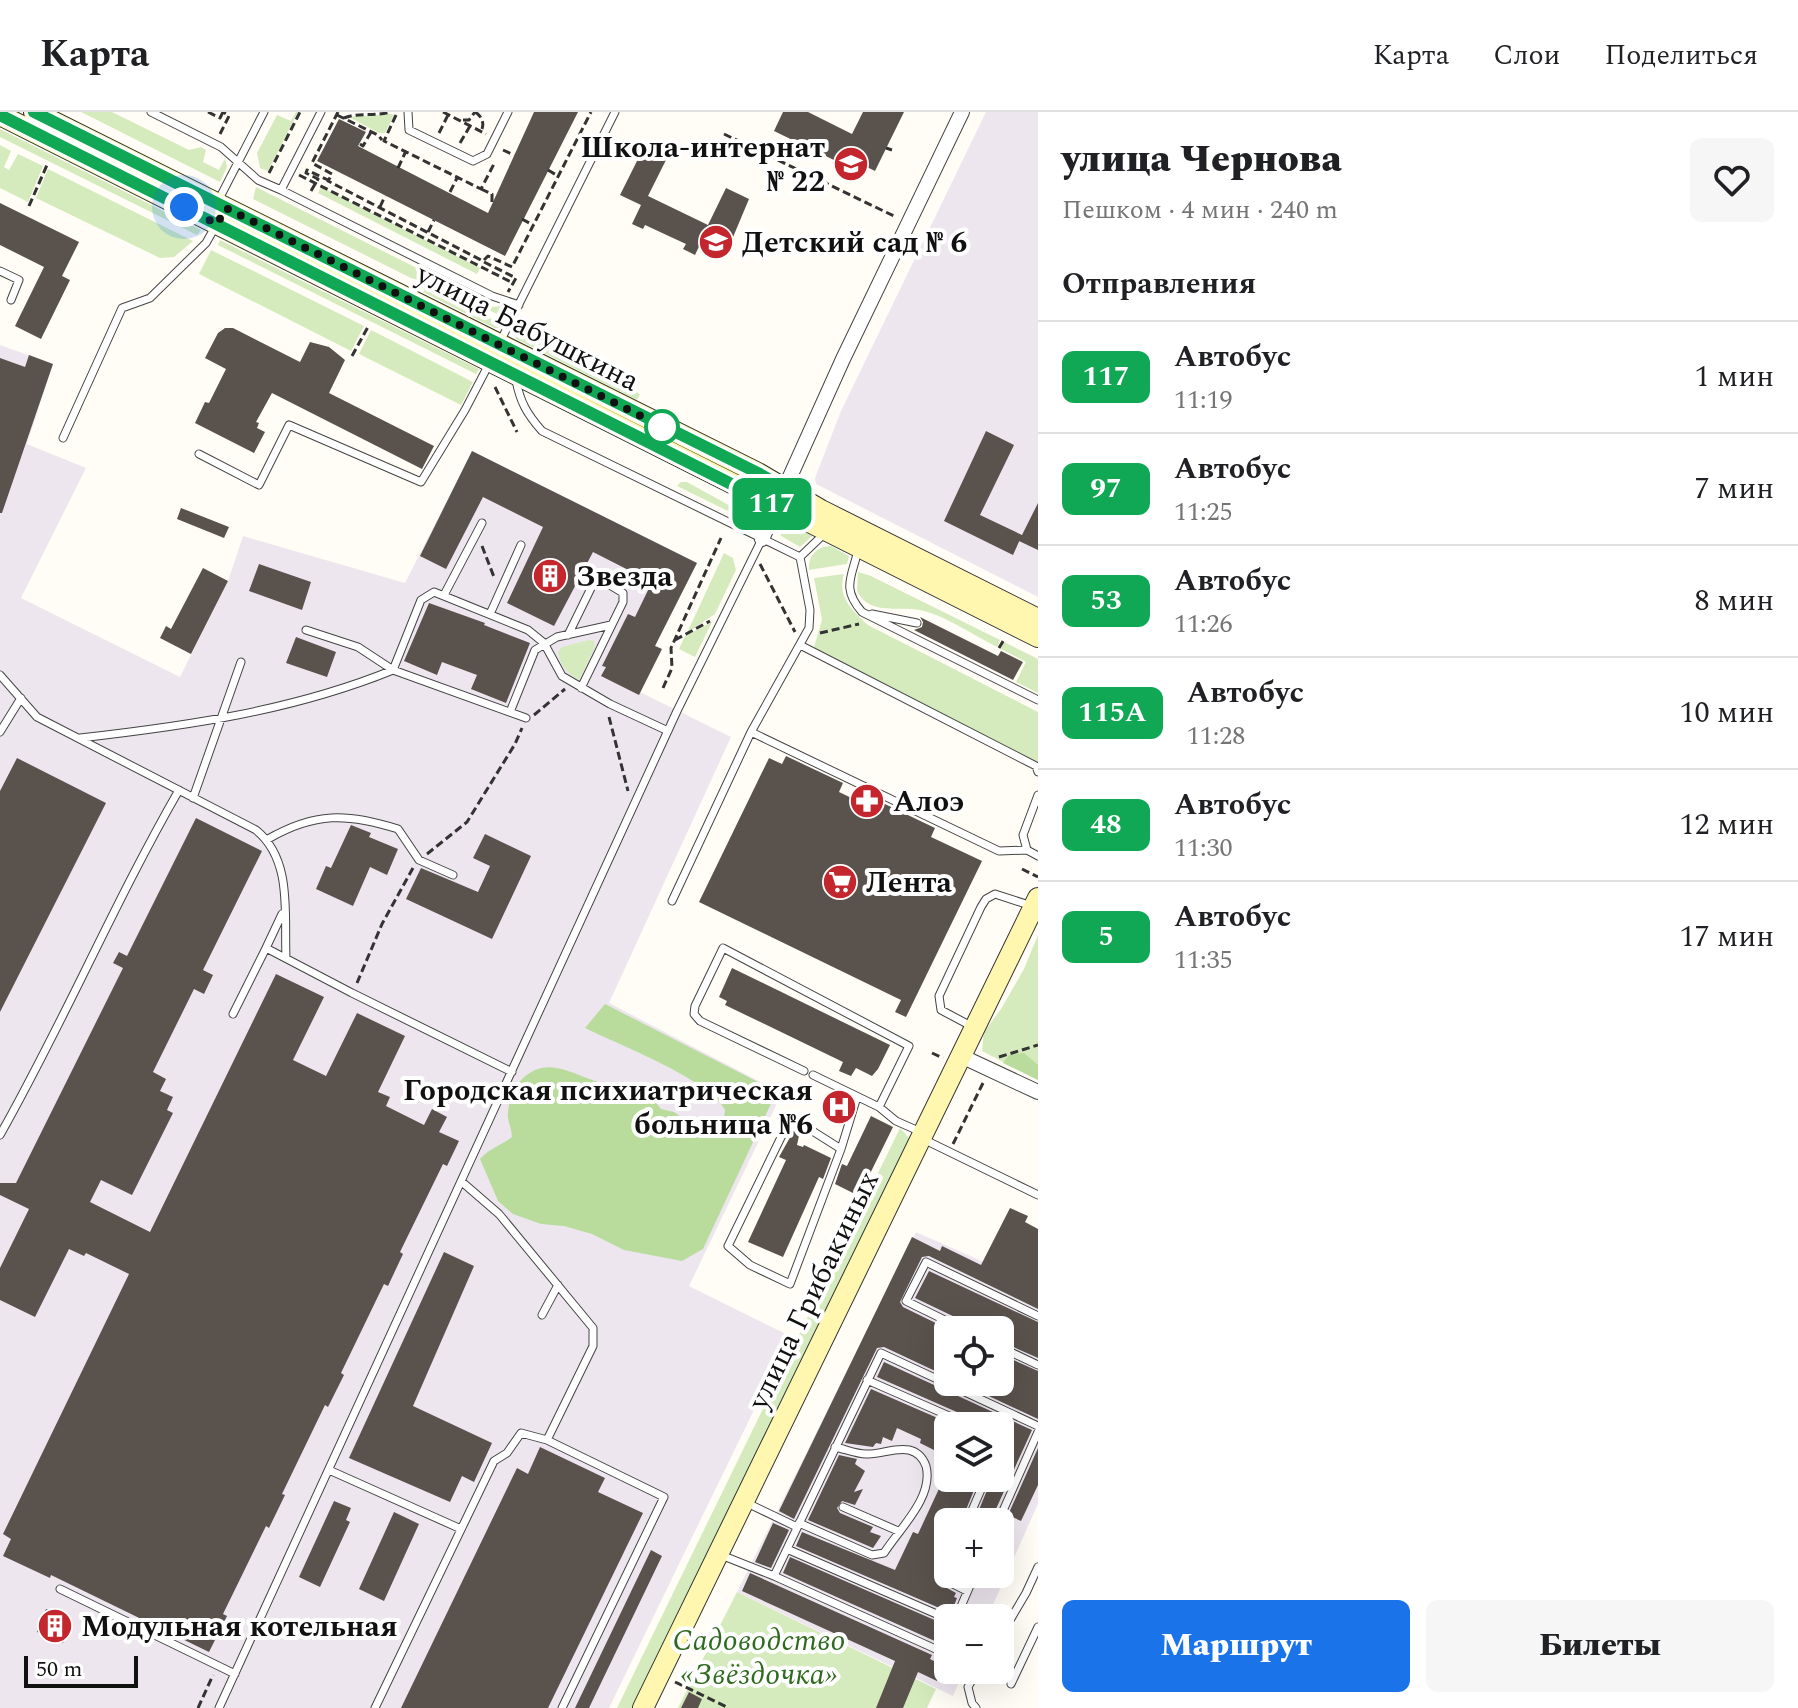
<!DOCTYPE html>
<html lang="ru">
<head>
<meta charset="utf-8">
<style>
	:root { --surface:#fff; --page:#f6f6f6; --text:#202124; --muted:#757577; --line:#e0e0e0; --accent:#1a73e8 }
	body { margin:0; font-family:Spectral,serif; background:var(--page); color:var(--text); height:100vh; display:flex; flex-direction:column; font-size:30px; white-space:nowrap }
	* { box-sizing:border-box; margin:0 }
	p { font-size:26px; color:var(--muted) }
	.icon { flex:none; width:44px; height:44px; fill:none; stroke:currentColor; stroke-width:2; stroke-linecap:round; stroke-linejoin:round }
	.map { position:relative; flex:1; overflow:hidden }
	.side { display:flex; flex-direction:column; background:var(--surface); width:760px }
	.side>* { flex:none }
	.badge { padding:0 16px; border-radius:12px; font-size:28px; line-height:52px }
	.tools { position:absolute; left:934px; top:1204px; display:grid; gap:16px }
	.tools a { display:grid; place-items:center; width:80px; height:80px; border-radius:12px; background:var(--surface); box-shadow:0 8px 32px #0002; font-size:40px }
	.scale { position:absolute; left:24px; bottom:20px; width:114px; box-sizing:border-box; padding-left:8px; border:4px solid #111; border-top:0; font-size:22px; line-height:28px; white-space:nowrap; color:#111; -webkit-text-stroke:6px #fff; paint-order:stroke }
	.you { position:absolute; width:40px; height:40px; margin:-20px; border:6px solid #fff; border-radius:50%; background:#1a73e8; box-shadow:0 0 0 12px #1a73e833 }
	.map>.badge { position:absolute; translate:-50% -50%; box-shadow:0 0 0 4px #fff }
	h2 { padding:0 24px; font-size:30px; line-height:72px }
	.round { display:grid; place-items:center; flex:none; width:84px; height:84px; border-radius:12px; background:var(--page) }
	.summary { display:flex; align-items:center; justify-content:space-between; height:136px; padding:0 24px }
	h1 { font-size:38px; font-weight:800; line-height:60px }
	.button { display:flex; gap:16px; margin-top:auto; padding:16px 24px }
	.button a { flex:1; height:92px; border-radius:12px; background:var(--accent); color:#fff; font-size:32px; font-weight:800; line-height:92px; text-align:center }
	.button a+a { background:var(--page); color:var(--text) }
	ul { padding:0; list-style:none }
	li { display:flex; align-items:center; gap:24px; height:112px; padding:0 24px; border-top:2px solid var(--line) }
	li div { flex:1 }
	li b { display:block; font-size:30px }
	li em { font-style:normal }
	li .badge { min-width:88px; font-weight:700; text-align:center }
	header { display:flex; align-items:center; gap:48px; box-sizing:border-box; height:112px; padding:0 40px; background:var(--surface); border-bottom:2px solid var(--line) }
	header strong { font-size:38px }
	nav { display:flex; gap:44px; margin-inline-start:auto; font-size:28px }
	main { display:flex; flex:1; min-height:0 }
	.map>svg:first-child { display:block }
</style>
</head>
<body>
<header>
<strong>Карта</strong>
<nav><a>Карта</a><a>Слои</a><a>Поделиться</a></nav>
</header>
<main>
<div class="map">
<svg width="1038" height="1596" viewBox="0 0 1038 1596">
	<rect width="100%" height="100%" fill="#fffdf5"/>
	<path fill="#eee6ef" fill-rule="evenodd" d="M986 0H1038V485L816 372 815 366 841 299Z
		M0 233 53 252 27 332 86 356 21 486 180 565 228 469 243 424 405 471 472 339 697 451 655 533 662 537 640 580 731 625 609 891 782 981 689 1174 790 1224 609 1596H0Z
		M916 1120 1038 1174V1392L987 1506H948V1558H964L953 1584 737 1480ZM948 1218H1000V1270H948ZM948 1314H1000V1366H948ZM948 1410H1000V1462H948Z"/>
	<path fill="#d5ebbd" d="M81 0H112L189 38 201 35 206 38 203 50 219 58 225 46 227 55 220 70Z
		M296 0H298L268 59 260 56 257 41 277 3 291 9Z
		M391 2 394 3 385 21H379L349 5Z
		M0 17 201 118 197 123 0 25Z
		M0 33 11 39 4 55 9 58 18 42 43 54 28 90 0 76Z
		M48 57 193 129 174 145 160 146 36 86Z
		M256 75 494 195 502 194 505 200 497 202 436 173 411 166 253 87Z
		M321 75 480 156 477 162 318 81Z
		M220 128 479 257 476 262 218 133Z
		M211 138 364 214 351 239 199 162Z
		M426 175 502 212 500 216H494L423 180Z
		M371 218 473 270 461 293 359 242Z
		M514 218 640 282 637 288 516 227Z
		M681 370H687L734 396 732 401 677 374Z
		M787 412 812 424 800 435 781 424V416Z
		M831 434 849 444 847 452 809 458C808 444 817 434 831 434Z
		M724 441 733 446 736 458 715 502 687 521Z
		M858 460 871 464 1000 528 997 535C975 524 947 505 924 499 901 492 869 506 857 478Z
		M844 462C837 485 852 498 868 513L1038 600V652L817 538 814 535 822 508 814 466Z
		M712 510 695 545 679 537 685 524Z
		M589 528 594 529 595 535 579 568C567 561 560 554 558 540L562 535Z
		M1004 530 1038 547V581L1016 570 1026 550 1001 537Z
		M1038 823V968L982 939 984 920 1001 897 1024 857Z
		M900 1016 910 1027 634 1596H617Z
		M737 1480 936 1577 927 1596H678Z"/>
	<path fill="#b9dc9c" d="M605 892 772 977 776 981 703 1137 682 1149 624 1138 592 1122 564 1114 541 1112 513 1102 498 1089 480 1047C487 1038 503 1032 512 1025 512 1017 507 1009 508 1001 508 991 515 974 522 967 549 942 573 964 602 971 627 977 645 974 661 997L674 1000 696 1015C709 1014 724 1015 725 998 711 968 617 932 585 916Z
		M1024 941 1038 953V968L1003 951 1009 943Z"/>
	<path fill="#5a524d" d="M534 0H578L505 144 317 49 339 7 366 20 358 34 488 101Z
		M783 0H808L852 22 863 0H904L875 59 842 43 838 50 774 19Z
		M644 35 667 46 648 84 708 113 726 76 749 87 728 137 703 126 695 143 683 137 686 132 645 113 643 117 632 112 641 93 620 83Z
		M0 91 79 130 62 164 70 168 41 227 15 214 44 155 0 133Z
		M225 216H233L300 250 310 230 329 235 345 248 329 281 434 334 422 357 272 281 256 310 259 311 257 316 265 320 254 341 195 311 205 290 209 291 226 257 205 246 218 221Z
		M29 243 53 252 2 401H0V246L25 255Z
		M986 319 1014 333 980 403 1022 423 1013 443 944 409Z
		M472 339 697 451 655 534 662 537 639 583 601 564 606 555 602 554 628 502 635 505 652 470 593 440 554 514 507 491 543 415 483 385 446 457 420 444Z
		M1038 391V438L1019 429Z
		M181 396 229 415 224 426 177 407Z
		M259 452 311 470 302 498 249 479Z
		M203 456 228 469 191 542 160 526 166 514 171 517Z
		M429 491 485 511 484 513 530 531 506 591 471 577 477 563 442 550 437 563 404 549Z
		M920 505 998 544 1001 539 1023 550 1013 568 914 518 922 515 923 510Z
		M296 525 336 540 327 565 286 551Z
		M786 644 843 671 839 680 862 691 866 683 935 716 931 725 982 749 906 905 895 900 901 888 699 790 769 646 782 652Z
		M17 646 106 691 0 900V679Z
		M196 706 262 739 203 858 213 863 204 882 194 877 153 960 166 967 160 979 173 985 167 998 173 1001 132 1083 101 1068 90 1090 150 1120 276 862 324 885 293 948 326 964 357 901 405 924 378 980 390 985 386 994 424 1013 432 997 447 1005 439 1020 459 1029 447 1054 443 1052 400 1140 403 1142 388 1174 384 1172 341 1261 344 1263 328 1295 325 1293 282 1382 285 1383 269 1416 266 1414 223 1502 227 1504 209 1540 51 1463 50 1466 3 1444 11 1427 3 1422 129 1162 86 1141 84 1144 69 1137 35 1205 0 1188V1156L29 1097 0 1083V1071H16L123 856 113 851 119 840 127 844Z
		M351 713 371 721 369 725 398 737 387 763 370 755 353 794 316 777 326 754 331 756Z
		M485 722 531 744 492 827 406 787 421 756 478 780 490 754 473 746Z
		M732 856 890 933 878 957 872 964 856 956 851 964 839 959 843 950 725 893 727 889 719 885Z
		M871 1004 893 1015 859 1084 835 1072 842 1052 847 1054Z
		M797 1013 800 1019 797 1033 803 1035 804 1033 831 1046 823 1067 819 1065 783 1145 748 1130 786 1048 779 1045Z
		M1010 1096 1028 1104 1025 1110 1038 1117V1197L929 1144 922 1145 900 1190 903 1195 948 1217V1265L884 1235 877 1236 794 1407 779 1399 912 1125 940 1139 942 1134 981 1153Z
		M444 1140 474 1154 413 1294 492 1331 474 1370 462 1364 450 1390 349 1346Z
		M929 1159 1038 1210V1246L1000 1229V1218H982L915 1186Z
		M1000 1242 1038 1259V1307L959 1270H1000Z
		M884 1250 1032 1318 990 1410H974L992 1366H1000V1352L1011 1326 1000 1321V1314H978L975 1308 877 1265Z
		M871 1277 956 1314H948V1345L920 1331 921 1327 897 1316 892 1329 883 1325 881 1332 876 1331 873 1335 845 1331Z
		M540 1335 605 1366 598 1380 643 1401 548 1596H401L517 1356 528 1362Z
		M1038 1336V1373L1021 1409 1008 1403Z
		M839 1343 857 1347 855 1352 865 1359 854 1380 863 1377 855 1393 842 1389 837 1396 840 1401 873 1415 870 1420 881 1424 873 1436 808 1408Z
		M944 1366H979L961 1410H948V1435L936 1462 938 1471 956 1481 954 1485 957 1486 951 1501 796 1434 802 1420 895 1458 913 1420 918 1422Z
		M334 1389 351 1396 346 1408 350 1410 320 1475 299 1465Z
		M394 1400 419 1412 384 1489 359 1477Z
		M773 1411 789 1418 771 1456 755 1450Z
		M651 1438 662 1444 589 1596H575Z
		M790 1445 946 1513 937 1530 783 1461Z
		M750 1461 932 1543 930 1547 944 1554 937 1569 918 1560 903 1596H876L895 1549 742 1479Z
		M46 1497 72 1508 63 1531 37 1520Z
		M689 1580 702 1587 698 1596H681Z"/>
	<g fill="none" stroke-linecap="round" stroke-linejoin="round">
		<g stroke="#444" stroke-width="9">
			<path id="lane" d="M151 0 221 35 258 68 281 78 321 0
				M408 0 409 18 473 49 487 42 508 0
				M281 78 492 184 519 193
				M217 91 264 0
				M0 159 19 168 11 188
				M500 230 615 0
				M516 268C520 290 527 302 542 319L800 445
				M63 326 122 196 150 186 206 131 215 115
				M199 342 259 373 289 313 421 370 465 298 489 252
				M858 438C852 465 841 476 862 500L1038 588
				M800 445 825 421
				M444 483 482 411
				M490 502 521 433
				M872 502 917 511
				M306 518 358 535 393 558 421 488 434 480 528 518 544 531 562 564 610 592 668 619
				M568 523 594 470 603 469 623 481V490L581 576
				M800 533 1036 654 1038 660
				M0 563 37 605 256 718C293 748 284 803 286 846
				M510 600 535 538 557 525 611 513
				M0 620 21 586
				M751 620 999 739 1027 738 1038 744
				M80 626C186 614 292 599 393 558L526 606
				M193 686 241 550
				M268 727C315 700 347 701 398 717L419 748 453 763
				M1027 738 1023 723 1038 683
				M672 789 751 620 809 516 810 498 800 445
				M266 836 282 802
				M233 902 266 836 352 881 512 960
				M973 915 941 898 939 884 981 795 986 787 995 782 1032 794
				M804 959 700 909 694 902 695 894 723 836 909 934 879 995
				M813 963 879 995 896 1009 921 1020
				M792 1009 788 1011 728 1134 750 1153 790 1172 841 1037 857 985
				M803 1013 841 1037
				M0 1023C64 910 114 791 179 678
				M923 1027 1038 1083
				M462 1070 499 1102 593 1216V1234L547 1328
				M542 1203 558 1173
				M965 1218 906 1189 926 1150 1038 1204
				M1000 1235 1038 1253
				M867 1268 972 1314
				M329 1358 461 1417
				M745 1390 797 1415
				M843 1395 898 1419
				M967 1410 986 1366
				M998 1410 1038 1320
				M799 1411 872 1443 884 1441C900 1416 934 1385 926 1354 923 1346 918 1340 909 1338 894 1335 881 1343 866 1342 856 1342 845 1337 835 1335
				M787 1437 948 1507
				M721 1443 774 1464
				M948 1455 943 1467 967 1479
				M60 1477 235 1562
				M956 1506 975 1462
				M948 1523 940 1539 774 1464 881 1241 1038 1314
				M1000 1525 1026 1481 1038 1455
				M1011 1572 1038 1515
				M219 1596 677 599 762 427
				M375 1596 494 1349 507 1341 521 1321 547 1328 664 1385 562 1596
				M976 1596 972 1591 968 1575 978 1558"/>
		</g>
		<g stroke="#444" stroke-width="16">
			<path id="street" d="M762 427 843 247 962 0
				M961 944 1038 980"/>
		</g>
		<g stroke="#333" stroke-width="22">
			<path id="secondary" d="M34 0 758 361 821 398 1038 507
				M0 3 1038 525
				M643 1596 1038 786"/>
		</g>
		<path stroke="#333" stroke-width="3" stroke-dasharray="8 4" stroke-linecap="butt" d="M208 0 220 6 223 0
			M338 0 312 51 332 62 328 69 483 149 488 144 512 155 591 0
			M443 0 486 22
			M475 0C482 4 485 12 481 19
			M337 3 378 23 382 28
			M396 3 384 29 481 77 495 50
			M344 6C358 0 374 5 390 0
			M463 8H469L475 0
			M439 21 448 3
			M220 22 229 4 223 0
			M724 22 896 105
			M460 31 470 14
			M360 32 363 34 371 20
			M886 36 892 38
			M503 38 514 43
			M398 56 406 39
			M548 58 558 64
			M269 61 300 0
			M299 63 513 171
			M481 77 492 82V93
			M311 79 318 67 306 61 307 58 328 68
			M450 80 457 66
			M29 94 47 53
			M380 95 385 84
			M522 107 533 113
			M428 120 434 108
			M484 150 516 166 508 180
			M352 244 369 213
			M495 275 517 320
			M482 434 494 465
			M760 452 795 520
			M820 521 859 512
			M675 528 710 509
			M999 536 1005 526
			M663 576 672 556 671 536 721 426
			M534 603 565 577
			M609 605 628 679
			M427 742 467 710 515 632 522 616
			M1022 757 1038 765
			M357 871 382 812 413 756
			M932 941 943 946
			M999 945 1038 933
			M953 1032 983 971
			M675 1570 729 1596
			M198 1596 213 1563"/>
		<use href="#lane" stroke="#fff" stroke-width="7"/>
		<use href="#street" stroke="#fff" stroke-width="14"/>
		<use href="#secondary" stroke="#fff6b0" stroke-width="20"/>
	</g>
	<g fill="none" stroke-linecap="round" stroke-linejoin="round">
		<g stroke="#fff" stroke-width="18">
			<path id="line" d="M0 3 777 395 784 376 758 361 34 0"/>
		</g>
		<use href="#line" stroke="#10a855" stroke-width="12"/>
		<path stroke="#111" stroke-width="8" stroke-dasharray="0 14.4" d="M184 95 217 112 226 96 665 316 662 315"/>
	</g>
	<defs>
		<g id="school-disc" transform="scale(1.8)"><circle r="9.5" fill="#c4262e" stroke="#fff"/><path d="M0-5L7-2L0 1L-7-2ZM-4 1L0 2.5L4 1V4Q0 6-4 4Z" fill="#fff"/></g>
		<g id="building-disc" transform="scale(1.8)"><circle r="9.5" fill="#c4262e" stroke="#fff"/><path d="M-4-6H4V6H1V3H-1V6H-4ZM-2.5-4.3h1.7v1.8h-1.7ZM.8-4.3h1.7v1.8H.8ZM-2.5-1h1.7V.8h-1.7ZM.8-1h1.7V.8H.8Z" fill="#fff"/></g>
		<g id="pharmacy-disc" transform="scale(1.8)"><circle r="9.5" fill="#c4262e" stroke="#fff"/><path d="M-2-6h4v4h4v4h-4v4h-4v-4h-4v-4h4Z" fill="#fff"/></g>
		<g id="supermarket-disc" transform="scale(1.8)"><circle r="9.5" fill="#c4262e" stroke="#fff"/><path d="M-6-5.5h2.5l.6 2H6L4.5 2H-2.5L-4.4-4H-6ZM-1.5 3.2a1.3 1.3 0 1 0 .1 0ZM3 3.2a1.3 1.3 0 1 0 .1 0Z" fill="#fff"/></g>
		<g id="hospital-disc" transform="scale(1.8)"><circle r="9.5" fill="#c4262e" stroke="#fff"/><path d="M-5-5h3v3.5h4V-5h3V5h-3V1.5h-4V5h-3Z" fill="#fff"/></g>
	</defs>
	<g fill-rule="evenodd">
		<use href="#school-disc" x="851" y="52"/>
		<use href="#school-disc" x="716" y="130"/>
		<use href="#building-disc" x="550" y="464"/>
		<use href="#pharmacy-disc" x="867" y="689"/>
		<use href="#supermarket-disc" x="840" y="770"/>
		<use href="#hospital-disc" x="839" y="995"/>
		<use href="#building-disc" x="55" y="1514"/>
	</g>
	<circle fill="#fff" stroke="#10a855" stroke-width="4" cx="662" cy="315" r="16"/>
	<g text-anchor="middle" stroke-width="8" stroke-linejoin="round" paint-order="stroke">
		<g font-size="30" font-weight="bold" fill="#111" stroke="#fff" text-anchor="start">
			<text x="825" y="45" text-anchor="end">Школа-интернат<tspan x="825" dy="34">№ 22</tspan></text>
			<text x="742" y="140">Детский сад № 6</text>
			<text x="576" y="474">Звезда</text>
			<text x="893" y="699">Алоэ</text>
			<text x="866" y="780">Лента</text>
			<text x="813" y="988" text-anchor="end">Городская психиатрическая<tspan x="813" dy="34">больница №6</tspan></text>
			<text x="81" y="1524">Модульная котельная</text>
		</g>
		<g font-size="30" fill="#111" stroke="#fff">
			<text transform="translate(528 215) rotate(27)" y="10">улица Бабушкина</text>
			<text transform="translate(813 1178) rotate(-64)" y="10">улица Грибакиных</text>
		</g>
		<g font-size="30" font-style="italic" fill="#2f6b1f" stroke="#fff">
			<text x="759" y="1538">Садоводство<tspan x="759" dy="34">«Звёздочка»</tspan></text>
		</g>
	</g>
</svg>
<div class="tools">
<a><svg class="icon" aria-label="locate" viewBox="0 0 24 24"><circle cx="12" cy="12" r="6"/><path d="M12 2v4M12 18v4M2 12h4M18 12h4"/></svg></a>
<a><svg class="icon" aria-label="layers" viewBox="0 0 24 24"><path d="M12 4l9 5-9 5-9-5zM3 14l9 5 9-5"/></svg></a>
<a>+</a>
<a>−</a>
</div>
<div class="scale">50 m</div>
<div class="you" style="left:184px;top:95px"></div>
<b class="badge" style="left:772px;top:392px;background:#10a855;color:#fff">117</b>
</div>
<section class="side">
<div class="summary"><div><h1>улица Чернова</h1><p>Пешком · 4 мин · 240 m</p></div><a class="round"><svg class="icon" aria-label="heart" viewBox="0 0 24 24"><path d="M12 20l-8-8c-3-5 5-10 8-4 3-6 11-1 8 4z"/></svg></a></div>
<h2>Отправления</h2>
<ul>
<li><span class="badge" style="background:#10a855;color:#fff">117</span><div><b>Автобус</b><p>11:19</p></div><em>1 мин</em></li>
<li><span class="badge" style="background:#10a855;color:#fff">97</span><div><b>Автобус</b><p>11:25</p></div><em>7 мин</em></li>
<li><span class="badge" style="background:#10a855;color:#fff">53</span><div><b>Автобус</b><p>11:26</p></div><em>8 мин</em></li>
<li><span class="badge" style="background:#10a855;color:#fff">115А</span><div><b>Автобус</b><p>11:28</p></div><em>10 мин</em></li>
<li><span class="badge" style="background:#10a855;color:#fff">48</span><div><b>Автобус</b><p>11:30</p></div><em>12 мин</em></li>
<li><span class="badge" style="background:#10a855;color:#fff">5</span><div><b>Автобус</b><p>11:35</p></div><em>17 мин</em></li>
</ul>
<div class="button"><a>Маршрут</a><a>Билеты</a></div>
</section>
</main>
</body>
</html>
